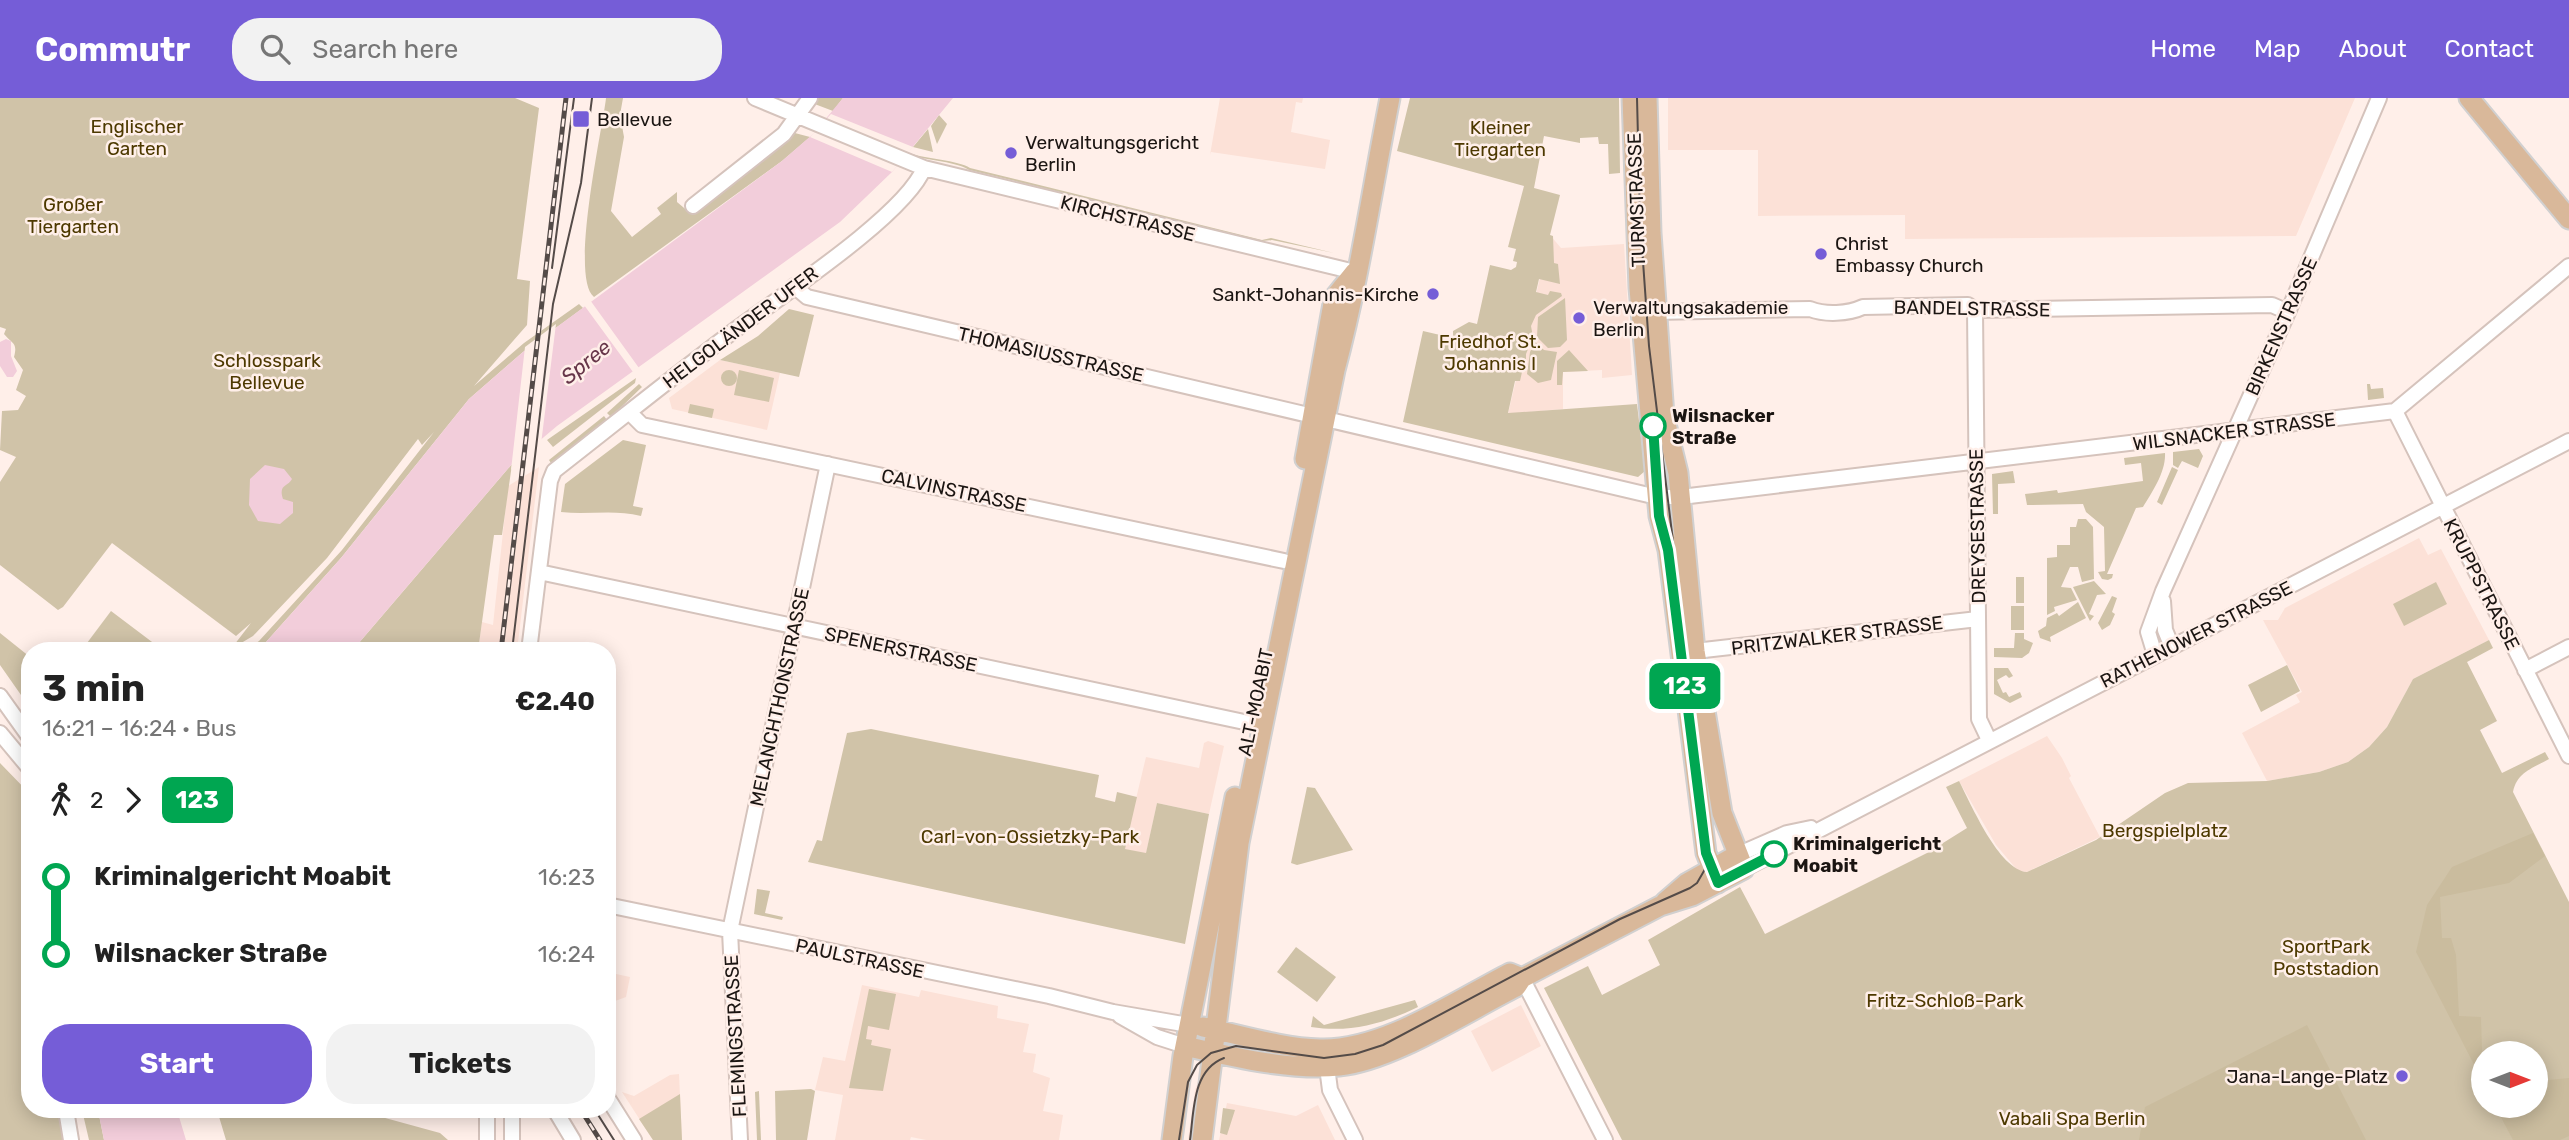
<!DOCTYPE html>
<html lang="en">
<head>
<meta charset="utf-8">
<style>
	:root { --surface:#fff; --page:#f2f2f2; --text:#222; --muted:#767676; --accent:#755dd7 }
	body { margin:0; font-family:Rubik,sans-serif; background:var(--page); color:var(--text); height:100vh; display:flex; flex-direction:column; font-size:26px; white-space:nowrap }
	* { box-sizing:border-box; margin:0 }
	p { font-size:23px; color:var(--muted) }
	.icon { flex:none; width:38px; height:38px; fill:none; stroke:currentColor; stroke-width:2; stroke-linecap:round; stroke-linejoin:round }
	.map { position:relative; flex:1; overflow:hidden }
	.side { position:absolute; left:21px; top:544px; width:595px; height:476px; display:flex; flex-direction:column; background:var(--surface); border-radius:28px; box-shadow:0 4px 18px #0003 }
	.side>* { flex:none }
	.badge { padding:0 14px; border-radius:10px; font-size:24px; line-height:46px }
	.needle { width:46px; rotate:90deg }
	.fabs { position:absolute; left:2471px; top:943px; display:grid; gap:14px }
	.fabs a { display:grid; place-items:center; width:77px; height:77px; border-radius:50%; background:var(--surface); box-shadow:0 4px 18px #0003; font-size:35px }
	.map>.badge { position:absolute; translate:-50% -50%; box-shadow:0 0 0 4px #fff }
	.legs { display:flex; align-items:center; gap:10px; height:77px; padding:0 21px; font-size:23px }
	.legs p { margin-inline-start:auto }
	.overview { display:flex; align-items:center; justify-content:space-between; height:119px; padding:0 21px }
	h1 { font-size:38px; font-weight:700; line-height:52px }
	.cta { display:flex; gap:14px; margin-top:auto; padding:14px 21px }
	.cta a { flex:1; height:80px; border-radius:28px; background:var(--accent); color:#fff; font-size:28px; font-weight:700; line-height:80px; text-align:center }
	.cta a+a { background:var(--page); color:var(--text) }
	ul { padding:0 21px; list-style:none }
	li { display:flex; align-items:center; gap:24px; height:77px; font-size:26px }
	li i { display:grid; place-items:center; width:10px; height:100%; margin:0 9px; background:currentColor }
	li i::after { content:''; width:18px; height:18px; margin:-9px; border:5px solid; border-radius:50%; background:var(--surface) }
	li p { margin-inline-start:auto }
	li:first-child i { background:linear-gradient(#0000 50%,currentColor 0) }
	li:last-child i { background:linear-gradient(currentColor 50%,#0000 0) }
	header { display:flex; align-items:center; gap:42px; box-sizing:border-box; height:98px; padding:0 35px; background:var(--accent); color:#fff }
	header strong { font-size:33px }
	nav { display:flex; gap:38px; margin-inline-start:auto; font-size:24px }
	.search { width:490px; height:63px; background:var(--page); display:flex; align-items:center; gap:18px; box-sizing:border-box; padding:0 24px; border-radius:28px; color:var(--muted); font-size:26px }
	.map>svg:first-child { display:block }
</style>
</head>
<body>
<header>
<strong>Commutr</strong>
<div class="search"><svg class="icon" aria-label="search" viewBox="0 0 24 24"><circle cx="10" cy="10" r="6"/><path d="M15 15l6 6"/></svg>Search here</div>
<nav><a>Home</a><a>Map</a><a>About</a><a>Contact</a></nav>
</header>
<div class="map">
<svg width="2569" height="1042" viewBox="0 0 2569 1042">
	<rect width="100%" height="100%" fill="#ffefe9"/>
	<path fill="#fce1d7" d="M1220 0H1303L1302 5 1296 4 1291 34 1330 42 1325 71 1211 54 1210 57Z
		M1668 0H2355L2296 138 1905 141V117L1758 118V52H1668Z
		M1550 137 1561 150 1624 146 1632 277 1602 280V272L1563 274V311L1508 316Z
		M720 262 780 275 767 332 672 311 669 300Z
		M539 369 517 553H478L482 524 493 527 508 388Z
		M2419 440 2428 457 2441 451 2489 542 2413 581 2387 629 2369 649 2348 664 2319 674 2267 683 2242 635 2300 604 2296 597 2302 594 2263 522H2278L2285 510Z
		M2047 638 2062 660 2071 678 2069 680 2100 739 2027 774 2018 773 1996 747 1959 683Z
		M1208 643 1224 648 1209 716 1157 705 1146 756 1124 751 1146 659 1199 670 1204 645Z
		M607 874 630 879 626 899 607 906Z
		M862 887 919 899 921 892 998 908 997 920 1029 926 1023 954 1036 956 1033 974 1050 980 1043 1013 1063 1017 1059 1042H926L911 1039 910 1042H835L843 997 815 992 823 959 845 963Z
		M1521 907 1541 948 1492 974 1471 933Z
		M679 976 682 1042H653L622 994 634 998 670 977Z
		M1200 978 1193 1042H1188L1195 992Z
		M1227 1005 1296 1018 1318 1007 1335 1042H1219Z"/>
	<path fill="#d0c3a8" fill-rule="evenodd" d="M0 0H515L539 10 517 181 530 183 527 227 474 288 524 245 579 206 583 210 523 254 469 301 341 460 258 553H245L259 543 342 452 434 334 422 347 418 341 327 460 253 538 231 551 251 525 236 538 112 445 63 509 58 512 0 467V384L16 359 0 352 2 313 18 312 26 298 16 292 23 272 14 259C18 244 12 246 4 236L6 231 0 229Z
		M606 0H623L620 17 624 39 611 113 632 139 661 116 657 110 677 94V104L690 115 791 34 810 39 782 63 594 199C569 179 603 29 606 0Z
		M817 0H843L833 13 812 5Z
		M1410 0H1619L1620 75 1609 76 1608 46H1599L1598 39 1580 40V45L1544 38 1534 90 1560 97 1550 137 1553 138 1554 165 1558 166 1560 186 1539 181 1536 194 1548 197 1550 193 1561 195 1562 198 1536 217 1531 228 1533 239 1526 256V273L1522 274 1520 283H1515L1508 315 1637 306 1645 373 1638 379 1403 324 1423 233 1453 240V233L1469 224 1477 226 1490 167 1511 172 1516 169 1517 164 1513 163 1516 151 1508 149 1524 88 1397 53Z
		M939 17 947 26 937 46 931 28Z
		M928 31 933 54 913 49Z
		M909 55C925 61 958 62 970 70L1262 142 1271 140 1334 155 1272 142 1262 143 969 72C960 65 925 61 911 58Z
		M1565 200 1567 242 1560 249 1548 250 1537 239 1538 219Z
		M789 211 814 217 799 279 720 262 758 238Z
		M1535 244 1544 252 1557 254 1551 282 1538 285 1527 276 1530 254Z
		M1569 252 1588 273 1563 274 1562 287H1557V263Z
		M739 272 774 280 769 304 734 297Z
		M721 280a8 8 0 1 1 16 0a8 8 0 1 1-16 0Z
		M636 280 635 285 553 349 547 342Z
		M639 286 642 289 611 319 607 315Z
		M2367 286H2370L2371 291 2383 290 2384 300 2368 302Z
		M690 306 714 311 712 320 688 315Z
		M604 318 607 322 551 365 549 362Z
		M623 342 646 347 633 408 643 410 641 418C614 411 589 417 561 414L565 386Z
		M2199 351 2203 358 2198 370 2182 363 2178 370 2173 367V354Z
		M2165 355C2166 374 2152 394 2143 409L2136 410 2107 476H2113L2112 480 2108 482 2102 481 2098 474 2105 473 2104 429 2086 414 2083 406 2027 407 2025 396 2057 392 2058 395 2143 383 2141 365 2125 367 2124 360Z
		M512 366 502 437H494L478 553H352Z
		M2172 369 2178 372 2162 407 2157 404Z
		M2013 373 2015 385 1998 386V416H1993L1992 376Z
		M2078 421H2086L2093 429 2094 481 2082 484 2078 469H2070L2061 489 2071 490 2077 502 2054 509 2055 513 2047 517V460L2057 459V447H2070V429H2076Z
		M2016 479H2024V505H2016Z
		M2094 483 2106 496 2097 497 2089 516 2094 518 2090 523 2073 489Z
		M2436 484 2447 506 2404 528 2393 506Z
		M2112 498 2117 500 2112 514 2115 516 2110 527 2102 532 2098 525Z
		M2078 504 2086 520 2050 539 2051 544 2040 540 2038 533 2046 528 2047 520 2057 515 2059 518Z
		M2011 508H2024V532H2011Z
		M111 513 164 553H81Z
		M0 535 30 559 28 607 0 567Z
		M2015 535H2024V541L2033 545 2029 555 2022 560 1994 559V550H2014Z
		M2489 542 2493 550 2467 564 2497 623 2480 632 2502 675 2545 654 2549 661C2533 670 2517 674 2513 694L2569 804V1042H1622L1544 890 1588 868 1602 897 1660 867 1648 842 1740 789 1765 836 1927 755 1967 730 1946 689 1959 683C1971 706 1999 772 2027 774L2096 742 2165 695 2188 685 2267 683 2319 674 2348 664 2369 649 2387 629 2413 581ZM2483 956H2536V1008H2483Z
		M2287 567 2300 593 2261 614 2248 587Z
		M1994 570H2008L2013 578 2009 580 2006 577 1997 582 2003 595 2006 594 2009 599 2020 594 2022 599 2010 605 1994 596Z
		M871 631 1099 677 1095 699 1115 704 1117 694 1137 699 1125 751 1146 755 1157 705 1209 716 1185 846 808 764 817 742 822 743 847 635Z
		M0 665 30 696V1012H59L65 1042H0Z
		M1307 689 1315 690 1353 752 1297 767 1291 765Z
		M757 791 770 793 765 815 783 819 782 822 754 816Z
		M1296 849 1336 879 1317 904 1277 874Z
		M869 891 896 896 889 932 868 928 866 941 872 942 871 947 891 951 883 993 849 990Z
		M1415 902 1418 909C1383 926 1350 935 1311 929L1313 918 1324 927Z
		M811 991 815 993 807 1042H776L775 993Z
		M759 993V994L761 1042H757L755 994Z
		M680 996 682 1042H653L639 1021Z
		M1223 1010 1235 1012 1227 1037 1220 1035Z
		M82 1012H98L104 1042H89Z
		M217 1012H356L440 1035 448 1042H226Z"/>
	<path fill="#cabc9e" d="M2533 735 2545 758 2509 785 2440 799 2442 840H2451L2456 857 2459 918 2481 919 2483 984 2416 854 2427 807 2452 769Z
		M2307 927 2366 1042H2139L2145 1009Z
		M2569 980V1038L2560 1042H2513L2495 1008H2506L2512 1018 2536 1008V983Z"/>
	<path fill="#f2cdda" d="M843 0H953L892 74 840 124 557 328 512 366 352 553H258L341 460 469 301 523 254 782 63 813 36Z
		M6 241 11 243V258L17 273 13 279H7L0 268V244Z
		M265 367 284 371 292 381C288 389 278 386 283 401L293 404V415L280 426 258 423 249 407 250 381Z
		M98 1012H177L186 1042H104Z"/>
	<path fill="#ffefe9" d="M831 16 913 49 892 74 810 39Z
		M590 202 639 270 633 274 584 207Z
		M556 226 541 346 511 372 525 249Z"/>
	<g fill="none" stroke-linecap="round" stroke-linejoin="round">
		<g stroke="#d5c3bc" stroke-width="18">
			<path id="minor" d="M755 0 924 70 1355 174
				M693 108 784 36 810 0
				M794 188 807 199 871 214 1657 399H1681L2395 313 2569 168
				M1975 212 1979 621 1989 642
				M1655 214 1810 211C1825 217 1848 216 1863 209L1968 207 1975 212 2272 207 2288 214
				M2395 313 2569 658
				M629 314 642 327 1284 463
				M539 474 1263 628
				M2163 503 2165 532 2172 549
				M529 553 550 383 554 373C613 327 671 280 731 235 775 202 906 117 924 70
				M1695 553 1978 521
				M2155 557 2148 534 2163 493 2288 214 2379 0
				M2525 572 2569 549
				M0 598 30 640
				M0 635 30 671
				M1737 757 1787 735 1811 730
				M1744 771 2569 343
				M607 807 1049 898 1113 914 1189 927
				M1522 880 1605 1042
				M1120 918 1157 939 1185 948
				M1327 969 1330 992 1355 1042
				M607 999 634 1042
				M66 1012 71 1042
				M487 1012V1042
				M512 1012V1042
				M555 1012 573 1042
				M740 1042 730 833 828 366"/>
		</g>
		<g stroke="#d1d0d0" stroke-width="23">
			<path id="major" d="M1632 0 1639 190 1659 418 1668 452 1706 755 1718 785
				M2469 0 2569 121
				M1305 361 1334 200 1355 174
				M1665 804 1687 785 1737 757
				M1203 929C1241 937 1282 950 1320 951 1383 953 1455 903 1510 875L1522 880
				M1185 948C1233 959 1290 973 1339 968 1392 963 1468 913 1516 889L1522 880 1660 808 1692 798 1744 771 1722 715 1695 553 1678 375 1664 318 1651 135 1647 0
				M1172 1042 1183 958 1235 699
				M1202 1042 1239 745 1335 272C1359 183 1372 91 1390 0"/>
		</g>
		<use href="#minor" stroke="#fff" stroke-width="14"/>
		<use href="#major" stroke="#d9b89a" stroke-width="19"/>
		<path stroke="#544b48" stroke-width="2" d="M552 170 574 0
			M512 553 553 206 581 85 592 0
			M595 1012 614 1042
			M1179 1042 1188 984 1197 967 1211 955 1236 948 1324 960 1355 956 1383 947 1620 821 1690 790 1697 785 1708 766 1709 736 1649 248 1640 121 1637 0
			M1190 1042C1194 1014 1192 972 1224 960"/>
		<g stroke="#544b48" stroke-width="5">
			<path id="rail" d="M501 553 566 0
				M581 1012 600 1042"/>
		</g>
		<use href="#rail" stroke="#ffefe9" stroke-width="2.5" stroke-dasharray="8" stroke-linecap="butt"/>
	</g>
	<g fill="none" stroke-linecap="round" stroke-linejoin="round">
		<g stroke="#fff" stroke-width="16">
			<path id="line-1" d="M1653 328 1659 418 1668 452 1706 755 1718 785 1774 756"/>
		</g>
		<use href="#line-1" stroke="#00a651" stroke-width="10"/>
	</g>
	<g fill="#755dd7" stroke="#ffefe9" stroke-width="2.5">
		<rect x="572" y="12" width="18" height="18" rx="3.5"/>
		<circle cx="1011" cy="55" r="7"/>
		<circle cx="1821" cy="156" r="7"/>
		<circle cx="1433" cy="196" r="7"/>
		<circle cx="1579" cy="220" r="7"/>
		<circle cx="2402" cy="978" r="7"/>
	</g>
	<g fill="#fff" stroke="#00a651" stroke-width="3.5">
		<circle cx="1653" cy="328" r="12"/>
		<circle cx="1774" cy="756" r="12"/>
	</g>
	<g text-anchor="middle" stroke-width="5" stroke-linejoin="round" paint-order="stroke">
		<g font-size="19" fill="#1b1512" stroke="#ffefe9" text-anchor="start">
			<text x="597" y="28">Bellevue</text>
			<text x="1025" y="51">Verwaltungsgericht<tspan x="1025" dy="22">Berlin</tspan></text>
			<text x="1835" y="152">Christ<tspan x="1835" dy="22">Embassy Church</tspan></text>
			<text x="1419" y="203" text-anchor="end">Sankt-Johannis-Kirche</text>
			<text x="1593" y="216">Verwaltungsakademie<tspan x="1593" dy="22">Berlin</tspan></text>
			<text x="2388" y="985" text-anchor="end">Jana-Lange-Platz</text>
		</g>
		<g font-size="19" fill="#4d3900" stroke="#ffefe9">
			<text x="137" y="35">Englischer<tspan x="137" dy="22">Garten</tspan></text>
			<text x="1500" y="36">Kleiner<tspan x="1500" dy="22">Tiergarten</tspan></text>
			<text x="73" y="113">Großer<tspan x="73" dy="22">Tiergarten</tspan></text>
			<text x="1490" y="250">Friedhof St.<tspan x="1490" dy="22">Johannis I</tspan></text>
			<text x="267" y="269">Schlosspark<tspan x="267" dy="22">Bellevue</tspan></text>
			<text x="2165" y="739">Bergspielplatz</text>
			<text x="1030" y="745">Carl-von-Ossietzky-Park</text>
			<text x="2326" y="855">SportPark<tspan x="2326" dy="22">Poststadion</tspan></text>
			<text x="1945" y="909">Fritz-Schloß-Park</text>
			<text x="2072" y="1027">Vabali Spa Berlin</text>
		</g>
		<g font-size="19" fill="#1b1512" stroke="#ffefe9">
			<text transform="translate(1636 102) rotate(-92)" y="7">TURMSTRASSE</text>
			<text transform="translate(1128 120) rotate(14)" y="7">KIRCHSTRASSE</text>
			<text transform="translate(1972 210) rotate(1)" y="7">BANDELSTRASSE</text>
			<text transform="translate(2281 228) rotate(-66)" y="7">BIRKENSTRASSE</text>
			<text transform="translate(740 229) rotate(-37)" y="7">HELGOLÄNDER UFER</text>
			<text transform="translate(1051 256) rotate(13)" y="7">THOMASIUSSTRASSE</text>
			<text transform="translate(2234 333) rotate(-7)" y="7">WILSNACKER STRASSE</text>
			<text transform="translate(954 392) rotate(12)" y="7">CALVINSTRASSE</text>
			<text transform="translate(1977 428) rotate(-91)" y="7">DREYSESTRASSE</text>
			<text transform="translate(2482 486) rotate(63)" y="7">KRUPPSTRASSE</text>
			<text transform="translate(2196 536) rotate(-27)" y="7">RATHENOWER STRASSE</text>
			<text transform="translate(1837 537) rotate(-7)" y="7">PRITZWALKER STRASSE</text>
			<text transform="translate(901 551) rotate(12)" y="7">SPENERSTRASSE</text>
			<text transform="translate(779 599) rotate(-78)" y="7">MELANCHTHONSTRASSE</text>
			<text transform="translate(1255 604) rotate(-78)" y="7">ALT-MOABIT</text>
			<text transform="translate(860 860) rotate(12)" y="7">PAULSTRASSE</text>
			<text transform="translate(735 938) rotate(-93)" y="7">FLEMINGSTRASSE</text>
		</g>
		<g font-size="19" font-weight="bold" fill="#1b1512" stroke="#ffefe9" text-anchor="start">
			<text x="1672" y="324">Wilsnacker<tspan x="1672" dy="22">Straße</tspan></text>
			<text x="1793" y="752">Kriminalgericht<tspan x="1793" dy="22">Moabit</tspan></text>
		</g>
		<g font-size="21" font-style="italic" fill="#673649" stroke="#ffefe9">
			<text transform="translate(586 264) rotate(-39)" y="7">Spree</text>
		</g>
	</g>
</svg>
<div class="fabs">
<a><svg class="needle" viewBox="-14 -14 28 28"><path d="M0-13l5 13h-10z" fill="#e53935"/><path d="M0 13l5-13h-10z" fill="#767676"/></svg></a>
</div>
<b class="badge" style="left:1685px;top:588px;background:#00a651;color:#fff">123</b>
<section class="side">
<div class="overview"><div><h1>3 min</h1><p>16:21 – 16:24 · Bus</p></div><b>€2.40</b></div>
<div class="legs"><svg class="icon" aria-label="walk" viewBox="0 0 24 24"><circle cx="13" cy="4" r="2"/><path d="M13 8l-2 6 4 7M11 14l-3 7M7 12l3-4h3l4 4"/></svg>2<svg class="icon" aria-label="forward" viewBox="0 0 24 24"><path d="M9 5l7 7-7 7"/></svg><b class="badge" style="background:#00a651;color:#fff">123</b></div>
<ul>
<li><i style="color:#00a651"></i><b>Kriminalgericht Moabit</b><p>16:23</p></li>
<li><i style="color:#00a651"></i><b>Wilsnacker Straße</b><p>16:24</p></li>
</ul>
<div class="cta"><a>Start</a><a>Tickets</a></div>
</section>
</div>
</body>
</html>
